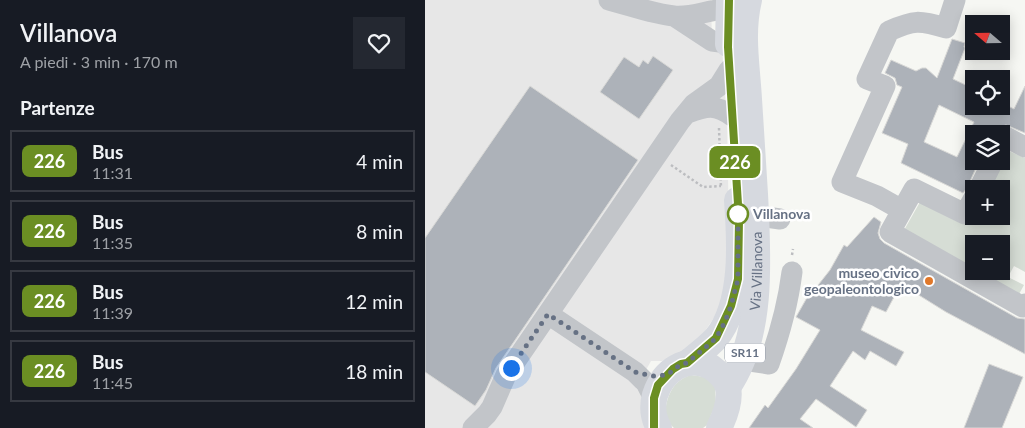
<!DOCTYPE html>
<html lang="it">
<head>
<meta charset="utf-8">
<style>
	:root { --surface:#171b24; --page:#242831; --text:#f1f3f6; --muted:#9ea1a6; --line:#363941 }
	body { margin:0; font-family:Lato,sans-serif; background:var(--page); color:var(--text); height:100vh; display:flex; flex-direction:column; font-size:19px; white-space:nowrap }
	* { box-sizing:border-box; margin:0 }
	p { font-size:16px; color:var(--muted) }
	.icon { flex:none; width:28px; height:28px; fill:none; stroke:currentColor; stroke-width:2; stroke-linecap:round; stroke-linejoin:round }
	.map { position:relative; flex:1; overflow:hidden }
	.sheet { display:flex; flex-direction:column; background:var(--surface); width:425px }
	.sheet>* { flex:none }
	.badge { padding:0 10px; border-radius:8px; font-size:18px; line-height:32px }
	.needle { width:32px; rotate:290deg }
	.fabs { position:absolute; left:540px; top:15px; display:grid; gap:10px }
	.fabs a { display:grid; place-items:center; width:45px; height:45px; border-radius:0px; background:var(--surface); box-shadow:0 2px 12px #0003; font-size:25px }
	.you { position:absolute; width:25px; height:25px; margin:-12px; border:4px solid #fff; border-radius:50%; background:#1a73e8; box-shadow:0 0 0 8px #1a73e833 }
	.map>.badge { position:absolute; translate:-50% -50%; box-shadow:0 0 0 2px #fff }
	h2 { padding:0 20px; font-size:19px; line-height:45px }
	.round { display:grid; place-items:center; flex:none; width:52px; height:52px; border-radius:0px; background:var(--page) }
	.headline { display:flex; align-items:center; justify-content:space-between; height:85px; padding:0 20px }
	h1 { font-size:24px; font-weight:600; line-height:38px }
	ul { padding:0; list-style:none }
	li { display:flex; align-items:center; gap:15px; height:62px; margin:0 10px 8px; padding:0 10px; border:2px solid var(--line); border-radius:0px }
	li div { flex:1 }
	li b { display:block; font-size:19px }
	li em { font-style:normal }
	li .badge { min-width:55px; font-weight:700; text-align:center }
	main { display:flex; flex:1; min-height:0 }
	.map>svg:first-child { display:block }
</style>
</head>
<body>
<main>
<section class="sheet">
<div class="headline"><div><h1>Villanova</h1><p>A piedi · 3 min · 170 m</p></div><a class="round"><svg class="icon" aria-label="heart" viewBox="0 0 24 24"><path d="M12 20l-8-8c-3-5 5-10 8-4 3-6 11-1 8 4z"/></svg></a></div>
<h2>Partenze</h2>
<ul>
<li><span class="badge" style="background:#6b8e23;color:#fff">226</span><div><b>Bus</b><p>11:31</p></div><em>4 min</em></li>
<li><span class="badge" style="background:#6b8e23;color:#fff">226</span><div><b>Bus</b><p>11:35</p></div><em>8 min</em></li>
<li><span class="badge" style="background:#6b8e23;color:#fff">226</span><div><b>Bus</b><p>11:39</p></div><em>12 min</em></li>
<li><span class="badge" style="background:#6b8e23;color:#fff">226</span><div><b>Bus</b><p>11:45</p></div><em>18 min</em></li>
</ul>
</section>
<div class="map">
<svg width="600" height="428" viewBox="0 0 600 428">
	<rect width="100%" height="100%" fill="#f6f7f3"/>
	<path fill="#e7e7e7" d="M0 0H286L287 42 297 47 302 122 305 285 302 298 270 346 237 361H226L211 388 218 397 223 428H0Z"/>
	<path fill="#d6ddd5" d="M584 151 600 158V272L589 266 583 277 599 285 593 296 550 271H576V244H549V271L478 232 495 202 549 216H576V189H563Z
		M266 375 280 377 290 387 291 403 282 425 278 428H249L240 419C240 400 246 381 266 375Z"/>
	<path fill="#adb2b9" stroke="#d8d8d6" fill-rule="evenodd" d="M527 39 540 43 539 47 540 48 528 79 549 89V106H583L589 109 600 86V133L581 125 574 127 568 134H549V161H554L542 188 538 193 476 163 483 144 457 133 477 87 472 85 470 78 460 73 466 60 491 71 497 68H501L512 78ZM514 105 549 122 532 157 499 142Z
		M228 56 248 70 214 119 175 92 199 57 214 67 218 60 223 64Z
		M105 86 213 160 71 368 61 390 50 406 0 372V238Z
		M449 217 456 222 453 233 455 239 459 243 592 318 600 319V354L521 312 476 284 461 312 447 306 436 330 479 352 471 366 445 351 440 360 428 351 405 386 442 410 431 427 391 399 375 419 388 428H324L340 405 343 408 371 369 395 330 371 317 388 287 390 289 405 270 419 245 422 247Z
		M564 364 598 377 577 428H539Z"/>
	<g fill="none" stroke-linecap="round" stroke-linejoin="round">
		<path stroke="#bcbdc0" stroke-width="2.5" stroke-dasharray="2.5 2.5" stroke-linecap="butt" d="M294 128 296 188
			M246 165 278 187 296 186
			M367 255 368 249"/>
		<path stroke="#c2c5c9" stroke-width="21" d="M184 0C204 5 229 14 249 16 268 18 284 9 303 9
			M249 16 287 41 303 43
			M263 113C282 106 290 104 307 116
			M576 146 581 137 600 147
			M554 189 568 161
			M549 198 540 214 489 189 465 232 598 307 600 304
			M477 210 452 196 417 182 460 86 442 79 464 31C489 20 494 20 521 28L530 0
			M331 218 341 217 355 219
			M123 314 210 372 221 383 229 398
			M318 360 344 364C355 333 363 304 367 272
			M48 428 62 414 67 407 81 375 255 121 269 104 294 86 304 70"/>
		<g stroke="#d6d9df" stroke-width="26">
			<path d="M303 44 304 0"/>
			<path d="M262 363C272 355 283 347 291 338 319 304 315 241 312 200"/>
			<path id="s1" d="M303 387C339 336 333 254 330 194 328 162 326 130 324 99 322 65 316 33 324 0"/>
			<path d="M234 428C228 418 227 406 230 395 238 371 261 354 286 367 293 372 301 379 303 387 306 401 300 416 294 428"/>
		</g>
	</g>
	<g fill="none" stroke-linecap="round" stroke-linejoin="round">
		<g stroke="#fff" stroke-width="11">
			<path id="line" d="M229 428V398L233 385 248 369 256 364 262 363 291 338 306 306 313 279 314 220 303 47 304 0"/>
		</g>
		<use href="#line" stroke="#6b8e23" stroke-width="8"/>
		<path stroke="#667184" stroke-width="5" stroke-dasharray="0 9" d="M86 368 123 314 210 372 227 376 242 375 256 364 262 363 281 347 291 338 300 322 306 306 313 279V214"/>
	</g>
	<circle fill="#fff" stroke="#6b8e23" stroke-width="2.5" cx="313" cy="214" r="10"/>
	<circle fill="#e0782a" stroke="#fff" stroke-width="2" cx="504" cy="281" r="5"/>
	<g text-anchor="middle" stroke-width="5" stroke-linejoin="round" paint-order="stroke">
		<rect fill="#fff" stroke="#949ca9" stroke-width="1" x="300" y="343.5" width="40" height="19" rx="4"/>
		<g font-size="12" font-weight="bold" fill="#667184">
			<text x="320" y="357">SR11</text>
		</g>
		<g font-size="14" font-weight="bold" fill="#667184" stroke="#fff" text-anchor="start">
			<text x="328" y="219">Villanova</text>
		</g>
		<g font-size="14" fill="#667184" stroke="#fff">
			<text dy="5" stroke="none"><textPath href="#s1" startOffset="121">Via Villanova</textPath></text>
		</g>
		<g font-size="14" font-weight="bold" fill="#667184" stroke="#fff" text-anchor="end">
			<text x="494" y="278">museo civico<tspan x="494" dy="16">geopaleontologico</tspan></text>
		</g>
	</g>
</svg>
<div class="fabs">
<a><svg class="needle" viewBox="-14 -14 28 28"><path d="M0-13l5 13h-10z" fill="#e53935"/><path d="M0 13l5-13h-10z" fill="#9ea1a6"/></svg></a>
<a><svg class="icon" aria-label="locate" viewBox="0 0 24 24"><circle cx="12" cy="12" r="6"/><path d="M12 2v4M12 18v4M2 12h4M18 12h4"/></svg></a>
<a><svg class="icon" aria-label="layers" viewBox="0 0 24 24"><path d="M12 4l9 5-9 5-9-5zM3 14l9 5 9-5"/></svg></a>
<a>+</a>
<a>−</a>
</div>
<div class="you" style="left:86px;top:368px"></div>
<b class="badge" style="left:310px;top:162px;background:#6b8e23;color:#fff">226</b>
</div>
</main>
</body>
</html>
